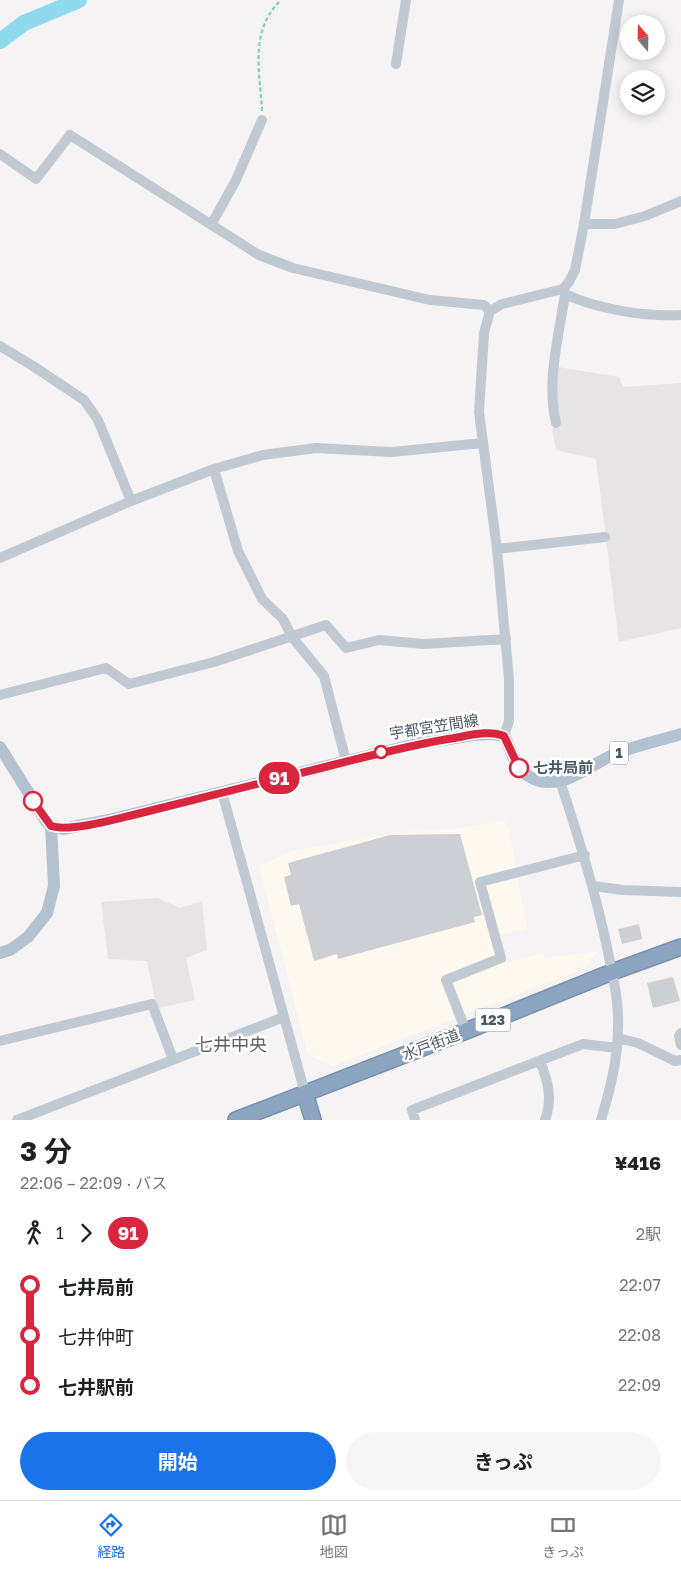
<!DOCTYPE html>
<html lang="ja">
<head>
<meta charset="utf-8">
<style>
	:root { --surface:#fff; --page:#f6f6f6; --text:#202124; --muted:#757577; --line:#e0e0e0; --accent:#1a73e8 }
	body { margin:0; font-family:"Golos Text","Noto Sans JP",sans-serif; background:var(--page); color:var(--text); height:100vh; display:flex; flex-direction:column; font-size:19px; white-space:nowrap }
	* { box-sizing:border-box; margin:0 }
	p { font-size:16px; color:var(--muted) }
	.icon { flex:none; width:28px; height:28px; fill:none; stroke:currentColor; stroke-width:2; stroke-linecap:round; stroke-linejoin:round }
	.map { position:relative; height:1120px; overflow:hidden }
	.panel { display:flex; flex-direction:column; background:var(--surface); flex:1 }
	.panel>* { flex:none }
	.badge { padding:0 10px; border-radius:16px; font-size:18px; line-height:32px }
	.needle { width:32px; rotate:340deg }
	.tools { position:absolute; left:620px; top:15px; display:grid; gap:10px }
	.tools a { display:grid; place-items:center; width:45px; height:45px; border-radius:50%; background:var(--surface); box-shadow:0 2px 12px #0003; font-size:25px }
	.map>.badge { position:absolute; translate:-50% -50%; box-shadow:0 0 0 2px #fff }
	.legs { display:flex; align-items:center; gap:8px; height:55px; padding:0 20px; font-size:16px }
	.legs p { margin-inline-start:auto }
	.head { display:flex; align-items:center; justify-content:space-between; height:85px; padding:0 20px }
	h1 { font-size:28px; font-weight:700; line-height:38px }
	.button { display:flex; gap:10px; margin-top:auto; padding:10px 20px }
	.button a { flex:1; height:58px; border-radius:30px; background:var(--accent); color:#fff; font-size:20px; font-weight:700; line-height:58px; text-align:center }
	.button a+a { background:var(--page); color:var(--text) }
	ul { padding:0 20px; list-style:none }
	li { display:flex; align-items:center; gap:18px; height:50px; font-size:19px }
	li i { display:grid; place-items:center; width:8px; height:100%; margin:0 6px; background:currentColor }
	li i::after { content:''; width:12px; height:12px; margin:-6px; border:4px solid; border-radius:50%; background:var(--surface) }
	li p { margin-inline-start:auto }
	li:first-child i { background:linear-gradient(#0000 50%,currentColor 0) }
	li:last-child i { background:linear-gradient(currentColor 50%,#0000 0) }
	.dock { display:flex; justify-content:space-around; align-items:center; height:70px; border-top:1px solid var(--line); background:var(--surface); font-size:14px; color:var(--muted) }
	.dock a { display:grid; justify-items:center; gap:2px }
	.dock .on { color:var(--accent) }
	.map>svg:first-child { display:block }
</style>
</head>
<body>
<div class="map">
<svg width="681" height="1120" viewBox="0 0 681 1120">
	<rect width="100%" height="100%" fill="#f5f3f3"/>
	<path fill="#fdf9ef" d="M503 820 508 826 527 928 492 937 499 964 544 953 545 958 599 951 583 969 332 1066 308 1055 259 866 292 851 414 830 458 829Z"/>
	<path fill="#e6e4e5" d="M558 367 619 377 623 387 681 383V628L619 642 596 459 556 450 552 430 560 419 555 405Z
		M157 898 180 908 202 901 207 950 186 958 195 1000 159 1008 155 1000 147 961 108 959 101 902Z"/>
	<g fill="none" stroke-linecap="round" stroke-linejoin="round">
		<path stroke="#90daee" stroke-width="16" d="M0 41 24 23 79 0"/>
	</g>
	<path fill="#cdcfd5" d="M460 834 482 915 474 917 475 922 338 959 337 954 314 961 299 904 291 906 284 877 291 875 288 863 390 835Z
		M639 924 642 939 622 944 618 929Z
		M673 977 680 1001 653 1008 647 983Z"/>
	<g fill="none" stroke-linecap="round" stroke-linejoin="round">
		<g stroke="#7690ad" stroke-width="18">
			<path id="highway" d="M305 1093 313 1120
				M236 1120 466 1031 612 972 681 947"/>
		</g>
		<path stroke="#7ad0a6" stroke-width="2" stroke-dasharray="4 2.5" stroke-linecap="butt" d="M262 111C260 71 249 31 281 0"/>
		<path stroke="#c1cad2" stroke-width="10" d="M396 64 406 0
			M0 154 36 179 70 135 259 255 293 268 430 300 484 305 490 311
			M584 224H615L645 216 681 201
			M211 225 236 180 262 120
			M565 294C597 309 645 317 681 315
			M0 346 33 366 84 400 98 420 131 501
			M556 423C546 381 559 336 565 294L563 289
			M214 469 238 551 262 599 283 619 292 637 324 676 346 761
			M497 549 605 537
			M0 558 131 501 214 469 263 455 316 448 391 452 483 443
			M0 695 106 668 129 684 214 662 326 625 346 648 379 640 424 644 506 639
			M504 736 509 721V679L497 549 479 412 484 333 490 311 502 304 563 289 569 282 575 270 584 224 619 0
			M560 781C579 838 596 894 608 952 613 977 619 1002 618 1027 618 1059 610 1090 601 1120
			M222 792 305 1093
			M593 886 623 890 681 892
			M466 1031 446 980 501 958 480 882 585 855
			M681 1033 679 1036 681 1045
			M618 1038 638 1043 675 1061 681 1060
			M0 1041 152 1004 173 1059
			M540 1061C548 1082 553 1098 545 1120
			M17 1120 284 1017
			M415 1120 412 1110 583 1044 617 1048"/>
		<path stroke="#b3c2d1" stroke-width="12" d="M0 747 46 821 51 826 63 829 109 820 416 744 474 735 493 734 504 736C512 750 513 765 527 775 536 782 549 783 560 781 578 777 595 763 611 756 633 746 658 741 681 734
			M0 953 10 950 28 937 47 913 54 886 51 826"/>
		<use href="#highway" stroke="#8ba5c1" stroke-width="15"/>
	</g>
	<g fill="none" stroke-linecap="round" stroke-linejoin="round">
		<g stroke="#fff" stroke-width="11">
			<path id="line-1" d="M33 801 51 826C69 832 113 820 133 815 198 799 263 782 329 766 368 756 407 746 448 739 464 737 488 729 504 736L519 768"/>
		</g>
		<use href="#line-1" stroke="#d7263d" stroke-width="8"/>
	</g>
	<g fill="#fff" stroke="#d7263d" stroke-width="2.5">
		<circle cx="381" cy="752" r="6"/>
		<circle cx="519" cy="768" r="9"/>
		<circle cx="33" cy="801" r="9"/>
	</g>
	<g text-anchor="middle" stroke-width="5" stroke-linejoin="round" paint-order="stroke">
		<g fill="#fff" stroke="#808990" stroke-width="1">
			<rect x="610" y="741.5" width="18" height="23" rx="4"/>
			<rect x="475.5" y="1008.5" width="35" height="23" rx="4"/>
		</g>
		<g font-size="14" font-weight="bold" fill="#4a5661">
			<text x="619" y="758">1</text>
			<text x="493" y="1025">123</text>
		</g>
		<g font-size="15" fill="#4a5661" stroke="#fff">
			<text transform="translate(434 727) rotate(-9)" y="5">宇都宮笠間線</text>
			<text transform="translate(431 1045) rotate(-21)" y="5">水戸街道</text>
		</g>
		<g font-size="15" font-weight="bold" fill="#4a5661" stroke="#fff" text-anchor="start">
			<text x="533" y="773">七井局前</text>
		</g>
		<g font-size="18" fill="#5f6368" stroke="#fff">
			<text x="231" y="1051">七井中央</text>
		</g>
	</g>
</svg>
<div class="tools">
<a><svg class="needle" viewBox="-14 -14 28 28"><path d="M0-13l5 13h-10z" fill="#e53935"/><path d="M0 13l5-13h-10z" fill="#757577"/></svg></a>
<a><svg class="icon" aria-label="layers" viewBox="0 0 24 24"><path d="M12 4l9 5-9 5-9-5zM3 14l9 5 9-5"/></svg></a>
</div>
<b class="badge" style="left:279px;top:778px;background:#d7263d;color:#fff">91</b>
</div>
<section class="panel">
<div class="head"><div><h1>3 分</h1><p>22:06 – 22:09 · バス</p></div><b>¥416</b></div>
<div class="legs"><svg class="icon" aria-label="walk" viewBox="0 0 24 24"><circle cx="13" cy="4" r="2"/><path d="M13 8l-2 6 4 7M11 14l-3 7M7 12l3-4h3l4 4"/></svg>1<svg class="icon" aria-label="forward" viewBox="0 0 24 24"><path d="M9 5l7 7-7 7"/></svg><b class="badge" style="background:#d7263d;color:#fff">91</b><p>2駅</p></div>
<ul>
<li><i style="color:#d7263d"></i><b>七井局前</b><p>22:07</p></li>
<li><i style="color:#d7263d"></i><span>七井仲町</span><p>22:08</p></li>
<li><i style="color:#d7263d"></i><b>七井駅前</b><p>22:09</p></li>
</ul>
<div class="button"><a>開始</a><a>きっぷ</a></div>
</section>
<nav class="dock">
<a class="on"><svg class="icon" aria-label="directions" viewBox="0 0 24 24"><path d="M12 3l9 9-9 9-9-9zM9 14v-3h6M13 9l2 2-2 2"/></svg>経路</a>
<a><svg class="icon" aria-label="map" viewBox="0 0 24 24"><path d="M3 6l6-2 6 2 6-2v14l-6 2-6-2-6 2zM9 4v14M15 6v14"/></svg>地図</a>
<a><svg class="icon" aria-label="tickets" viewBox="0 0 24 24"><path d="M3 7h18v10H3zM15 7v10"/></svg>きっぷ</a>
</nav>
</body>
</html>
